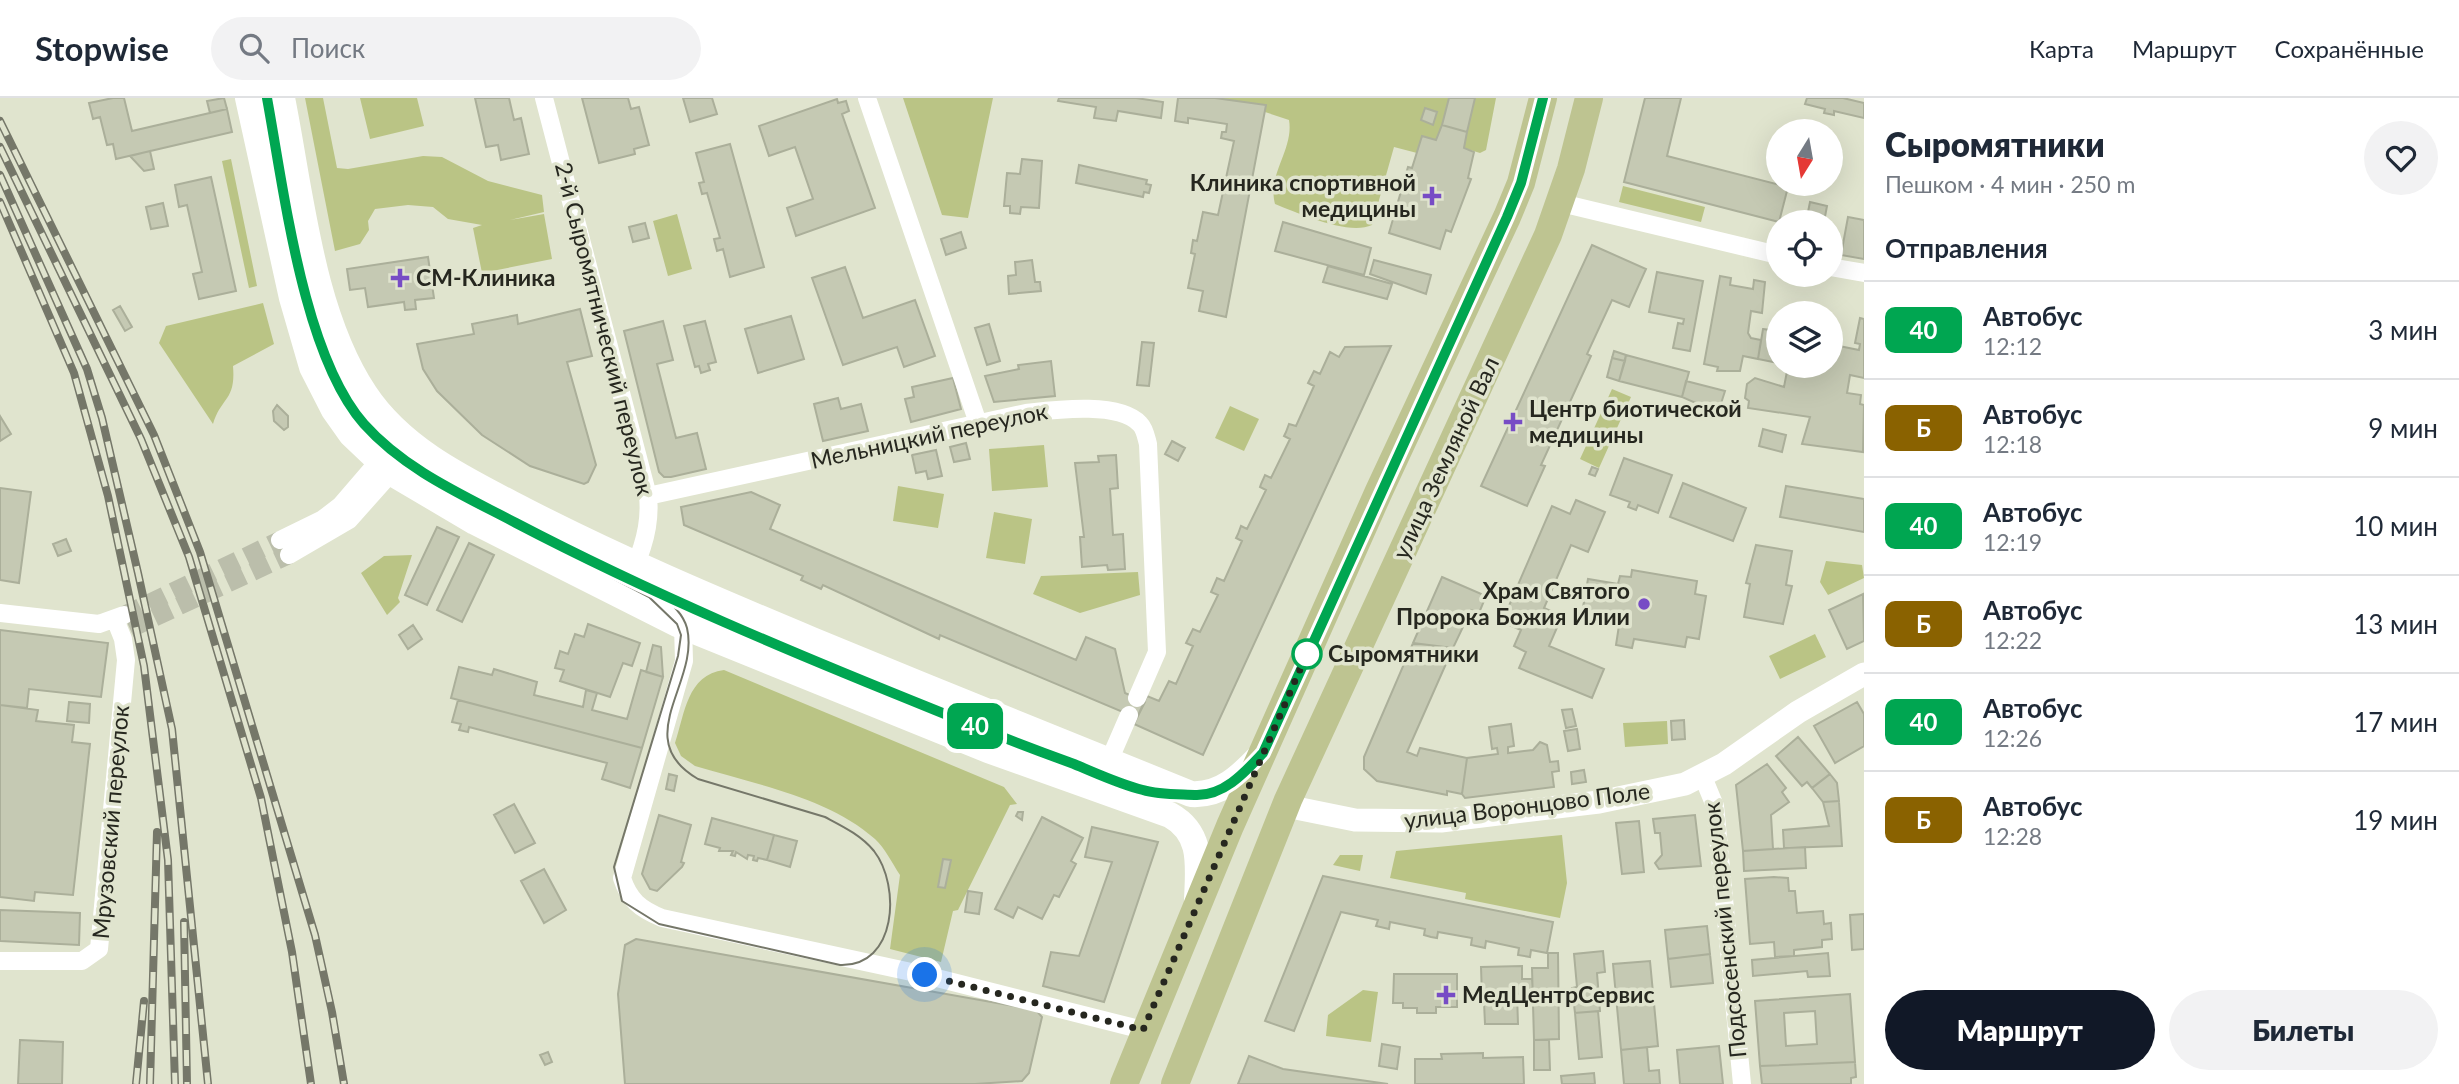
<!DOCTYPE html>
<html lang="ru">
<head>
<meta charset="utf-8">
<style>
	:root { --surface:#fff; --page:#f2f2f3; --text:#1f2937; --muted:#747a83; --line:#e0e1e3; --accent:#111827 }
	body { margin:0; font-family:Lato,sans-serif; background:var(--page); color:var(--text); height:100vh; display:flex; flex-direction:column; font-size:26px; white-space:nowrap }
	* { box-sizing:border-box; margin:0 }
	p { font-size:23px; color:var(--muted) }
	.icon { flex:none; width:38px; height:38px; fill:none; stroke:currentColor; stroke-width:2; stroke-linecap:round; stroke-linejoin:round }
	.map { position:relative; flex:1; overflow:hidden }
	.panel { display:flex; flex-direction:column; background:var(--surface); width:595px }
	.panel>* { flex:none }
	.badge { padding:0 14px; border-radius:10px; font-size:24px; line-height:46px }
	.needle { width:46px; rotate:191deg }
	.fabs { position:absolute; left:1766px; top:21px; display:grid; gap:14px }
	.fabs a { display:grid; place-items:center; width:77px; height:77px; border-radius:50%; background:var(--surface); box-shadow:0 7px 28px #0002; font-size:35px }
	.you { position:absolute; width:35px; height:35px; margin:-18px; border:5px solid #fff; border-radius:50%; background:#1a73e8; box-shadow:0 0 0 10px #1a73e833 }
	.map>.badge { position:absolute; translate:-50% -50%; box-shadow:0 0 0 4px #fff }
	h2 { padding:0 21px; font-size:26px; line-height:63px }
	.round { display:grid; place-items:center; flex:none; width:74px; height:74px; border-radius:37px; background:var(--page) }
	.headline { display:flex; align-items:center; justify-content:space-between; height:119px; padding:0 21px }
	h1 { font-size:33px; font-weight:800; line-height:52px }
	.primary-button { display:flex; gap:14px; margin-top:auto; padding:14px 21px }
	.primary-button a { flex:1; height:80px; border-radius:42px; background:var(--accent); color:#fff; font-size:28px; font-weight:800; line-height:80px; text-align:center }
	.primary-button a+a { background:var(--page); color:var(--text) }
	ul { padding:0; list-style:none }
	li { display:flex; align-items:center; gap:21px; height:98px; padding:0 21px; border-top:2px solid var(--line) }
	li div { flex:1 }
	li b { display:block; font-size:26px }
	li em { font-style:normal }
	li .badge { min-width:77px; font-weight:700; text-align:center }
	header { display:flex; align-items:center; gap:42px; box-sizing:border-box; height:98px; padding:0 35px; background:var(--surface); border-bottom:2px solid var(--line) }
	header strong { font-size:33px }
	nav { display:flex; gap:38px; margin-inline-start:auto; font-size:24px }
	.search { width:490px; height:63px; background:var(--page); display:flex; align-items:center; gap:18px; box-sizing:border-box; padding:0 24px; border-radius:38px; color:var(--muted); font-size:26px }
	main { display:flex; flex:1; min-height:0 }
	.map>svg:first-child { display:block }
</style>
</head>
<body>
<header>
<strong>Stopwise</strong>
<div class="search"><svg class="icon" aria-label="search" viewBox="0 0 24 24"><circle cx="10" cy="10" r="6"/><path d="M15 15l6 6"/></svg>Поиск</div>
<nav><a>Карта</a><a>Маршрут</a><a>Сохранённые</a></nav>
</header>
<main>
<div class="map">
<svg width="1864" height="986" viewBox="0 0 1864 986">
	<rect width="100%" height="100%" fill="#e0e4ce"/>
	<path fill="#bac485" d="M305 0H323L337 70 348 71 423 58 442 59 488 83 542 97 544 114 510 122 544 116 552 161 482 175 473 130 482 127 448 121 433 109 408 107 375 111 368 123 369 132 360 146 335 153Z
		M360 0H417L424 28 370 41Z
		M903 0H993L968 120 942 117Z
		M1215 0H1496L1486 52 1480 55 1464 50 1442 27 1436 42 1417 55 1394 49 1372 127C1348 138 1298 115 1275 106 1267 76 1294 51 1289 22L1265 14V7Z
		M231 61 257 188 249 190 222 63Z
		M1623 88 1705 109 1701 124 1619 104Z
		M677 116 692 171 668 178 653 123Z
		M263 205 274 246 233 268C236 303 221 299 213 326L159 245 166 228Z
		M1612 291 1631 299 1599 370 1580 361Z
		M1230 308 1259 321 1244 353 1215 340Z
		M1044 347 1048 389 992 393 989 351Z
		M898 388 944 396 938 430 893 423Z
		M994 414 1032 421 1025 466 986 460Z
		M412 457 398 500 400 504 387 517 361 475 384 458Z
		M1826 463 1862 467 1864 480 1828 497 1820 484Z
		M1138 474 1140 497 1080 515 1033 496 1041 478Z
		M1815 536 1826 559 1780 581 1769 558Z
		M724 572 1004 689 1017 706 1010 707 958 812 953 813 941 864 890 851 900 777C892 765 885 750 875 741 828 699 754 686 695 668L681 658 675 645C685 615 687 577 724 572Z
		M1667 623 1668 646 1625 649 1623 625Z
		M1562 737 1567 785 1560 820 1465 801 1466 795 1390 780 1396 753Z
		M1340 757H1363L1360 773 1333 767Z
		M1363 892 1378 894 1371 944 1326 938 1328 917Z"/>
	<path fill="#c5c9b3" stroke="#abaf9a" stroke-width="2" fill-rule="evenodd" d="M113 0H124L132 33 227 11 232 34 116 61 113 46 107 47 100 19 93 21 89 5Z
		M224 0 227 11 210 15 207 3Z
		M475 0H509L514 22 521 20 529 56 501 62 498 47 486 49Z
		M582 0H628L631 11 639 9 649 47 634 51 635 56 599 65Z
		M683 0H712L717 16 690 24Z
		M1059 0H1136L1163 4 1161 20 1118 13 1116 23 1094 20 1096 9 1058 3Z
		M1178 0H1215L1266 7 1226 219 1199 213 1203 193 1188 190 1195 156 1191 155 1193 142 1197 143 1203 114 1218 117 1234 43 1221 40 1222 34H1226L1227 26 1188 20V25L1175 23Z
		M1449 0H1475L1467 34 1442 27Z
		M1645 0H1681L1667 58 1788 89 1779 124 1624 84Z
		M1807 0H1843L1864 5V20L1834 13V17L1824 15 1825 11 1805 6Z
		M837 1 838 5 846 3 849 13 842 16 875 110 796 138 787 110 813 101 795 49 769 58 759 28Z
		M1425 10 1437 14 1433 27 1421 22Z
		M1442 27 1467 34 1464 50 1474 54 1468 80 1471 81 1451 134 1446 132 1440 151 1389 135 1408 69 1412 70 1422 38 1436 42Z
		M730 46 764 169 730 179 723 151 717 153 714 141 720 140 707 95 702 96 699 85 704 84 696 55Z
		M150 53 154 71 144 73 130 58Z
		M1022 61 1042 63 1039 110 1021 109 1020 116 1010 115V108H1004L1007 75 1020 76Z
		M1079 67 1147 82 1146 86 1151 87 1149 95 1144 94 1143 99 1076 85Z
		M211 79 236 193 199 201 193 176 202 174 187 107 179 109 175 87Z
		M1810 104 1827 108 1824 124H1806Z
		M163 105 168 128 151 131 146 109Z
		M1848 119 1864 122V161L1841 157Z
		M1283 124 1371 150 1364 177 1275 153Z
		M645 125 649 140 633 144 629 129Z
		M961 134 966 150 946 157 941 141Z
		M1592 147 1646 171 1629 209 1612 202 1587 256 1591 258 1541 367 1545 368 1527 408 1481 388Z
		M428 159 434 200 415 202 416 211 405 212 404 204 368 209 365 190 350 192 347 171Z
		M1032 162 1035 184H1040L1041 193 1009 196 1008 178 1016 177 1015 164Z
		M1374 162 1431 177 1426 196 1370 176Z
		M1328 168 1392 186 1387 201 1323 184Z
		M845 169 863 220 915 202 935 258 904 269 897 249 843 267 812 180Z
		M1657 174 1703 183 1690 253 1673 250 1678 225 1683 226 1684 221 1649 214Z
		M1720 178 1731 180 1730 187 1753 191 1754 182 1765 184 1762 215 1751 213 1748 235 1751 240 1761 242 1758 261 1743 258 1740 273H1717L1718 269 1704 266Z
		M120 208 132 229 125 233 113 212Z
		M580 211 592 258 567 264 596 367 588 384 584 386 530 368 482 337 437 293 423 271 417 246 474 236 472 226 517 217 518 226Z
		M791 218 804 261 758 275 745 231Z
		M1860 220 1864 221V280L1850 277 1847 295 1861 297 1860 306 1864 307 1863 354 1802 346 1810 319 1748 310 1749 303 1745 300 1747 286 1755 280 1784 289 1788 268H1830V242L1840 244 1839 248 1859 252 1860 246 1855 245Z
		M663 223 673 262 657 266 676 340 697 335 706 371 671 379H664L659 374 624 233Z
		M705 223 716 264 708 266 710 272 701 275 699 268 695 269 684 228Z
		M989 226 1000 263 987 267 975 230Z
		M1763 231 1778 233V265L1758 261Z
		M1142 244 1154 245 1149 288 1137 287Z
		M1391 248 1203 657 1134 626 1147 598 1159 603 1169 583 1176 586 1193 548 1186 545 1193 531 1200 534 1218 497 1211 494 1217 480 1224 483 1242 443 1236 440 1238 436 1241 428 1247 431 1266 392 1260 389 1261 386 1265 377 1271 380 1290 341 1284 338 1286 334 1289 326 1296 328 1314 288 1308 285 1314 273 1320 276 1330 254 1339 259 1345 249Z
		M1614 253 1626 257 1625 263 1612 260Z
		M1626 257 1689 274 1682 299 1619 283Z
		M1612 260 1625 263 1619 283 1607 279Z
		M1051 263 1055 298 994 304 985 278 1019 271 1018 267Z
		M953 280 961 311 911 324 905 301 914 299 912 289Z
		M1686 283 1725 293 1718 315 1682 299Z
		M838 300 841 311 861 306 868 333 823 343 814 306Z
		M277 307 288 318V329L284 332 274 323 273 313Z
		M0 318 11 336 0 343Z
		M1763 331 1786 337 1782 354 1759 348Z
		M1172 343 1185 350 1178 363 1165 356Z
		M966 345 970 361 954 364 950 349Z
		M936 352 942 378 928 381 926 373 916 375 912 357Z
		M1116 357 1118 390 1110 391 1113 437 1123 436 1125 471 1108 472 1107 467 1082 469 1080 439H1084L1075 365 1099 364 1098 358Z
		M1624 360 1672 377 1658 415 1638 407 1636 412 1628 409 1630 404 1610 397Z
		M1592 369 1598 371 1595 378 1589 376Z
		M1683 385 1746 410 1733 443 1670 419Z
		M1786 388 1864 401V434L1780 419Z
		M0 390 31 394 19 485 0 482Z
		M751 394 780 407 770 431 1003 531 1076 562 1086 539 1115 551 1125 595 1145 604 1137 620 940 537 939 541 823 487 821 491 801 482 803 478 684 427 681 409Z
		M1576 402 1605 414 1588 454 1571 447 1544 510 1562 518 1549 548 1604 571 1592 600 1519 570 1526 554 1514 548 1521 532 1502 524 1552 408 1570 416Z
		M437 429 459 439 427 507 405 497Z
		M66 441 71 453 58 458 53 446Z
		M469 445 494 457 462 524 437 512Z
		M1756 447 1792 453 1786 487 1792 488 1783 526 1744 519 1750 486 1746 485Z
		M1632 472 1697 483 1695 496 1706 498 1699 541 1687 539 1685 549 1634 541 1632 550 1616 547 1620 521 1582 515 1588 481 1618 486 1620 478 1631 479Z
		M1442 479 1486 498 1479 515 1471 512 1453 550 1413 545Z
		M1863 496 1864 543 1847 551 1829 512Z
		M588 526 640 545 632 568 623 565 610 599 560 583 564 572 555 570 560 553 568 556 575 536 584 539Z
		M413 527 422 541 408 551 399 537Z
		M0 532 108 545 101 599 29 591 27 610 0 607Z
		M1413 545 1453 550 1407 654 1417 658 1420 650 1467 660 1462 696 1447 693V697L1377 683 1364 671V659Z
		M653 547 661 549 663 579 646 574Z
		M459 569 492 577 494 571 537 584 534 597 583 609 586 592 597 595 592 612 627 621 641 572 663 579 642 650 451 600Z
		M458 602 642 650 630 690 602 681 607 665 469 629 468 634 459 632 461 626 452 624Z
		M69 604 90 606 89 625 67 623Z
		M1857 604 1864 616V648L1835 665 1814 628Z
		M0 607 38 612 36 623 74 627 72 644 90 646 73 797 35 794 34 803 0 799Z
		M1572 611 1576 628 1566 630 1562 612Z
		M1684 622 1685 641 1672 642 1671 623Z
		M1511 626 1514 648 1508 649V655L1533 652 1540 644 1547 647 1550 664 1558 663 1559 673 1552 674 1554 689 1465 700 1462 696 1467 660 1498 656 1497 650 1492 651 1489 629Z
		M1577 631 1580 651 1568 653 1564 633Z
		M1798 639 1830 676 1812 690 1807 684 1802 688 1776 658Z
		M1767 666 1786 690 1782 694 1789 704 1771 717 1773 751 1743 753 1736 687Z
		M1584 672 1586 684 1572 686 1571 674Z
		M669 676 677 678 674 693 666 691Z
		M1830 676 1837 685 1839 703 1823 704 1812 690Z
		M1839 703 1842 748 1784 750 1783 732 1829 728 1823 704Z
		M514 706 535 745 515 755 494 717Z
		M1018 714H1023L1022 722 1016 718Z
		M659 717 691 727 681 764 684 765 682 769 657 793 650 791 642 776Z
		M1695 717 1701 768 1659 771 1655 765 1662 757 1660 735H1655L1653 721Z
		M1042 719 1083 740 1071 763 1076 766 1059 799 1054 797 1042 821 1018 809 1013 820 995 811Z
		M712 720 774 737 767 762 758 760 757 763 753 762 754 758 748 757 747 761 736 754 735 758 731 757 733 753H719L720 750 705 746Z
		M1639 723 1644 774 1622 776 1616 725Z
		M1092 729 1158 744 1104 904 1043 888 1051 854 1079 858 1112 764 1085 759Z
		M774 737 797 743 790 769 767 762Z
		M1805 749 1806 770 1744 773 1743 753Z
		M943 761 951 762 945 790 938 789Z
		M544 771 566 812 544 825 521 783Z
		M1323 778 1553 824 1547 855 1531 852 1530 859 1518 857 1519 850 1486 843 1485 850 1471 847 1472 840 1438 834 1437 840 1431 839 1424 837 1425 831 1390 824 1389 831 1376 828 1378 822 1341 814 1294 933 1265 923Z
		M1774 779 1788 780 1789 793H1795L1797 815 1823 813 1824 826 1831 825 1832 841 1822 842V849L1794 852V858L1775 859 1774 844 1750 846 1745 781Z
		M968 793 982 795 979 816 965 814Z
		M0 812 80 815 79 847 0 843Z
		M1864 816V851L1852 852 1850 817Z
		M1707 828 1710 856 1668 861 1665 832Z
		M636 841 1036 912 1042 919 1029 975 1022 983 975 986H625L618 896 625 847Z
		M1603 853 1605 874 1597 875 1600 913 1575 915 1572 890 1577 889 1574 856Z
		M1548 855H1558L1559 941 1534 942 1532 870H1548Z
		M1828 855 1830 878 1808 879 1807 873 1753 878 1752 862Z
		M1710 856 1713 885 1671 889 1668 861Z
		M1650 863 1658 948 1621 952 1613 866Z
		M1522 868V881H1532L1533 895 1517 896 1518 926H1485L1484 904H1498V899H1482L1481 869Z
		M1394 876H1457V909H1436V915H1417V910H1403V905H1393Z
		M1850 896 1855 964 1760 968 1755 903ZM1815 913 1817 946 1786 948 1784 915Z
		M1598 913 1602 959 1579 961 1575 915Z
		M20 942 63 944 62 986H18Z
		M1534 942H1549L1550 972H1534Z
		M1382 946 1400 949 1397 971 1379 968Z
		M1719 948 1723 986H1680L1677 952Z
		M1647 949 1649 973 1659 972 1660 986H1624L1621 952Z
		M548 954 552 964 545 967 540 957Z
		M1483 955V960L1523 959 1524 986H1415V961H1442L1441 956Z
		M1249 958 1283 971 1388 986H1238Z
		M1855 964 1856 979 1851 980V986H1762L1760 968Z
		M1594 975 1595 986H1562L1561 978Z"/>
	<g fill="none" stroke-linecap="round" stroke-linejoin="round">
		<path stroke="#bbbeab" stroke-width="18" stroke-dasharray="18 9" stroke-linecap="butt" d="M124 517 280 442
			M130 531 289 457"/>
		<path stroke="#fff" stroke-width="18" d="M544 0 648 398C652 436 636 467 620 500
			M867 0 978 325
			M1561 105 1778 157
			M1830 169 1864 175
			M648 398 1026 315C1053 312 1119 303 1140 326 1145 331 1146 339 1148 346L1157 554 1137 600
			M280 442 323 421 340 408 401 337
			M289 457 349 422 414 349
			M676 484 683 528 684 563 622 780C629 802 640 811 662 820L925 877 1143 932
			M0 515 99 526 124 517
			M1109 663 1129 617
			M1703 679 1715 708 1742 986
			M0 863H82L99 851 126 562 123 541 115 521"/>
		<path stroke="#fff" stroke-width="23" d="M1286 708 1355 722 1441 723 1599 704 1685 686 1724 666 1798 614 1864 576"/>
		<path stroke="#fff" stroke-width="26" d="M248 0 292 200 312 269 334 312 351 336 392 375 475 424 677 526 988 652 1170 717C1204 736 1198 769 1197 803
			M282 0C301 95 311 215 365 296 402 352 466 382 524 412 617 460 714 501 812 542 938 594 1064 645 1191 696 1221 698 1241 678 1261 657"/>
		<path stroke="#bec491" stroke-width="28" d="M1124 986 1230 728 1379 393 1507 119 1521 85 1543 0
			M1175 986 1288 702 1548 137 1571 71 1589 0"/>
		<path stroke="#757769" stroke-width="2" d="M263 0 299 183 319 256 348 314 363 333 400 366 439 390 649 499 677 526 681 537 678 558 614 769 622 803 659 826 840 867C897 869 901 788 874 753 861 737 842 728 825 719L698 681C629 641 700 585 687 530 682 512 666 502 653 490L444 383 393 347 354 307 338 280 326 252 306 179 271 0"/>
		<g stroke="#757769" stroke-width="8">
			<path id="rail" d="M0 23 154 337 200 454 315 837 332 914 344 986
				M0 49 141 341 189 459 261 700 292 854 311 986
				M0 77 87 271 102 320 138 475 172 631 208 986
				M0 104 74 275 108 398 144 568 168 762 175 986
				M184 824 187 986
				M136 986 144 903
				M150 986 157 734"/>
		</g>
		<use href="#rail" stroke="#e0e4ce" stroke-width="5" stroke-dasharray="16" stroke-linecap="butt"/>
	</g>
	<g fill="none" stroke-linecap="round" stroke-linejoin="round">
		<g stroke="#fff" stroke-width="16">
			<path id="line" d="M267 0C284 92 303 257 364 326 405 372 463 397 516 425 652 496 793 555 935 612 981 631 1027 649 1074 666 1096 675 1119 686 1143 692 1159 697 1180 696 1197 697 1225 697 1245 674 1263 655L1507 119 1521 85 1543 0"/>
		</g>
		<use href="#line" stroke="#00a651" stroke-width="10"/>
		<path stroke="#26271f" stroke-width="7" stroke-dasharray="0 12.6" d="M925 877 1143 932 1308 553 1307 556"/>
	</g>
	<g fill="#774cc5" stroke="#e0e4ce" stroke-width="2.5">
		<path d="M1428.5 87.5h7v7h7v7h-7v7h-7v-7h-7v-7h7z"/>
		<path d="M396.5 169.5h7v7h7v7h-7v7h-7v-7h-7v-7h7z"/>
		<path d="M1509.5 313.5h7v7h7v7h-7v7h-7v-7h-7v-7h7z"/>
		<circle cx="1644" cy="506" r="7"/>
		<path d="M1442.5 886.5h7v7h7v7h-7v7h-7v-7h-7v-7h7z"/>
	</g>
	<circle fill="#fff" stroke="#00a651" stroke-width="3.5" cx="1307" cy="556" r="14"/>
	<g text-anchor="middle" stroke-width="7" stroke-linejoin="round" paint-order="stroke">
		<g font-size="23" font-weight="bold" fill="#26271f" stroke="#e0e4ce" text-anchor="start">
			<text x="1416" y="93" text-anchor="end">Клиника спортивной<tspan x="1416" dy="26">медицины</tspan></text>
			<text x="416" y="188">СМ-Клиника</text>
			<text x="1529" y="319">Центр биотической<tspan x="1529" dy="26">медицины</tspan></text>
			<text x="1630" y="501" text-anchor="end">Храм Святого<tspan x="1630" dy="26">Пророка Божия Илии</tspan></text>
			<text x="1462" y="905">МедЦентрСервис</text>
		</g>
		<g font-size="23" fill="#26271f" stroke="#e0e4ce">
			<text transform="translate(604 231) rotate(76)" y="8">2-й Сыромятнический переулок</text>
			<text transform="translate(929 338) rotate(-12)" y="8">Мельницкий переулок</text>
			<text transform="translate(1446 360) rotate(-65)" y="8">улица Земляной Вал</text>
			<text transform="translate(1527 708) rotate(-7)" y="8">улица Воронцово Поле</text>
			<text transform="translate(111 724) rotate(-85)" y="8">Мрузовский переулок</text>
			<text transform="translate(1725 832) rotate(-96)" y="8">Подсосенский переулок</text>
		</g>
		<g font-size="23" font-weight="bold" fill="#26271f" stroke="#e0e4ce" text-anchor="start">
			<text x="1328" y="564">Сыромятники</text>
		</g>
	</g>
</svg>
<div class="fabs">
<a><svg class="needle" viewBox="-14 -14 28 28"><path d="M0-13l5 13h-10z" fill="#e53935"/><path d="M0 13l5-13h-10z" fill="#747a83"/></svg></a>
<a><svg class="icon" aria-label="locate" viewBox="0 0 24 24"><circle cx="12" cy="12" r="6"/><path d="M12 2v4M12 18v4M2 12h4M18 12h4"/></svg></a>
<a><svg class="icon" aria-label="layers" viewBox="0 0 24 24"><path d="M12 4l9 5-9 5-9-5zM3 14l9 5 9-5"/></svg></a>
</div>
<div class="you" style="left:925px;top:877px"></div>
<b class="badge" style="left:975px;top:628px;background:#00a651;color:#fff">40</b>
</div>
<section class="panel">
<div class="headline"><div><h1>Сыромятники</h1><p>Пешком · 4 мин · 250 m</p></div><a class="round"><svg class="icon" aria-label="heart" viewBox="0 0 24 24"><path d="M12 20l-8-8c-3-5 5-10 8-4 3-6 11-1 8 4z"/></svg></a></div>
<h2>Отправления</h2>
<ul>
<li><span class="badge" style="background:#00a651;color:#fff">40</span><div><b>Автобус</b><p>12:12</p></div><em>3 мин</em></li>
<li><span class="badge" style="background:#8a6200;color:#fff">Б</span><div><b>Автобус</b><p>12:18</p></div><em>9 мин</em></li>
<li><span class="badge" style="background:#00a651;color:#fff">40</span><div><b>Автобус</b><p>12:19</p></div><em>10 мин</em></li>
<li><span class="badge" style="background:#8a6200;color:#fff">Б</span><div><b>Автобус</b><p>12:22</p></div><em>13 мин</em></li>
<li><span class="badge" style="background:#00a651;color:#fff">40</span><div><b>Автобус</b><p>12:26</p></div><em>17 мин</em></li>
<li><span class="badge" style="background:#8a6200;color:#fff">Б</span><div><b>Автобус</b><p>12:28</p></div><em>19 мин</em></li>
</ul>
<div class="primary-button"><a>Маршрут</a><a>Билеты</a></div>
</section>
</main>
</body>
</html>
